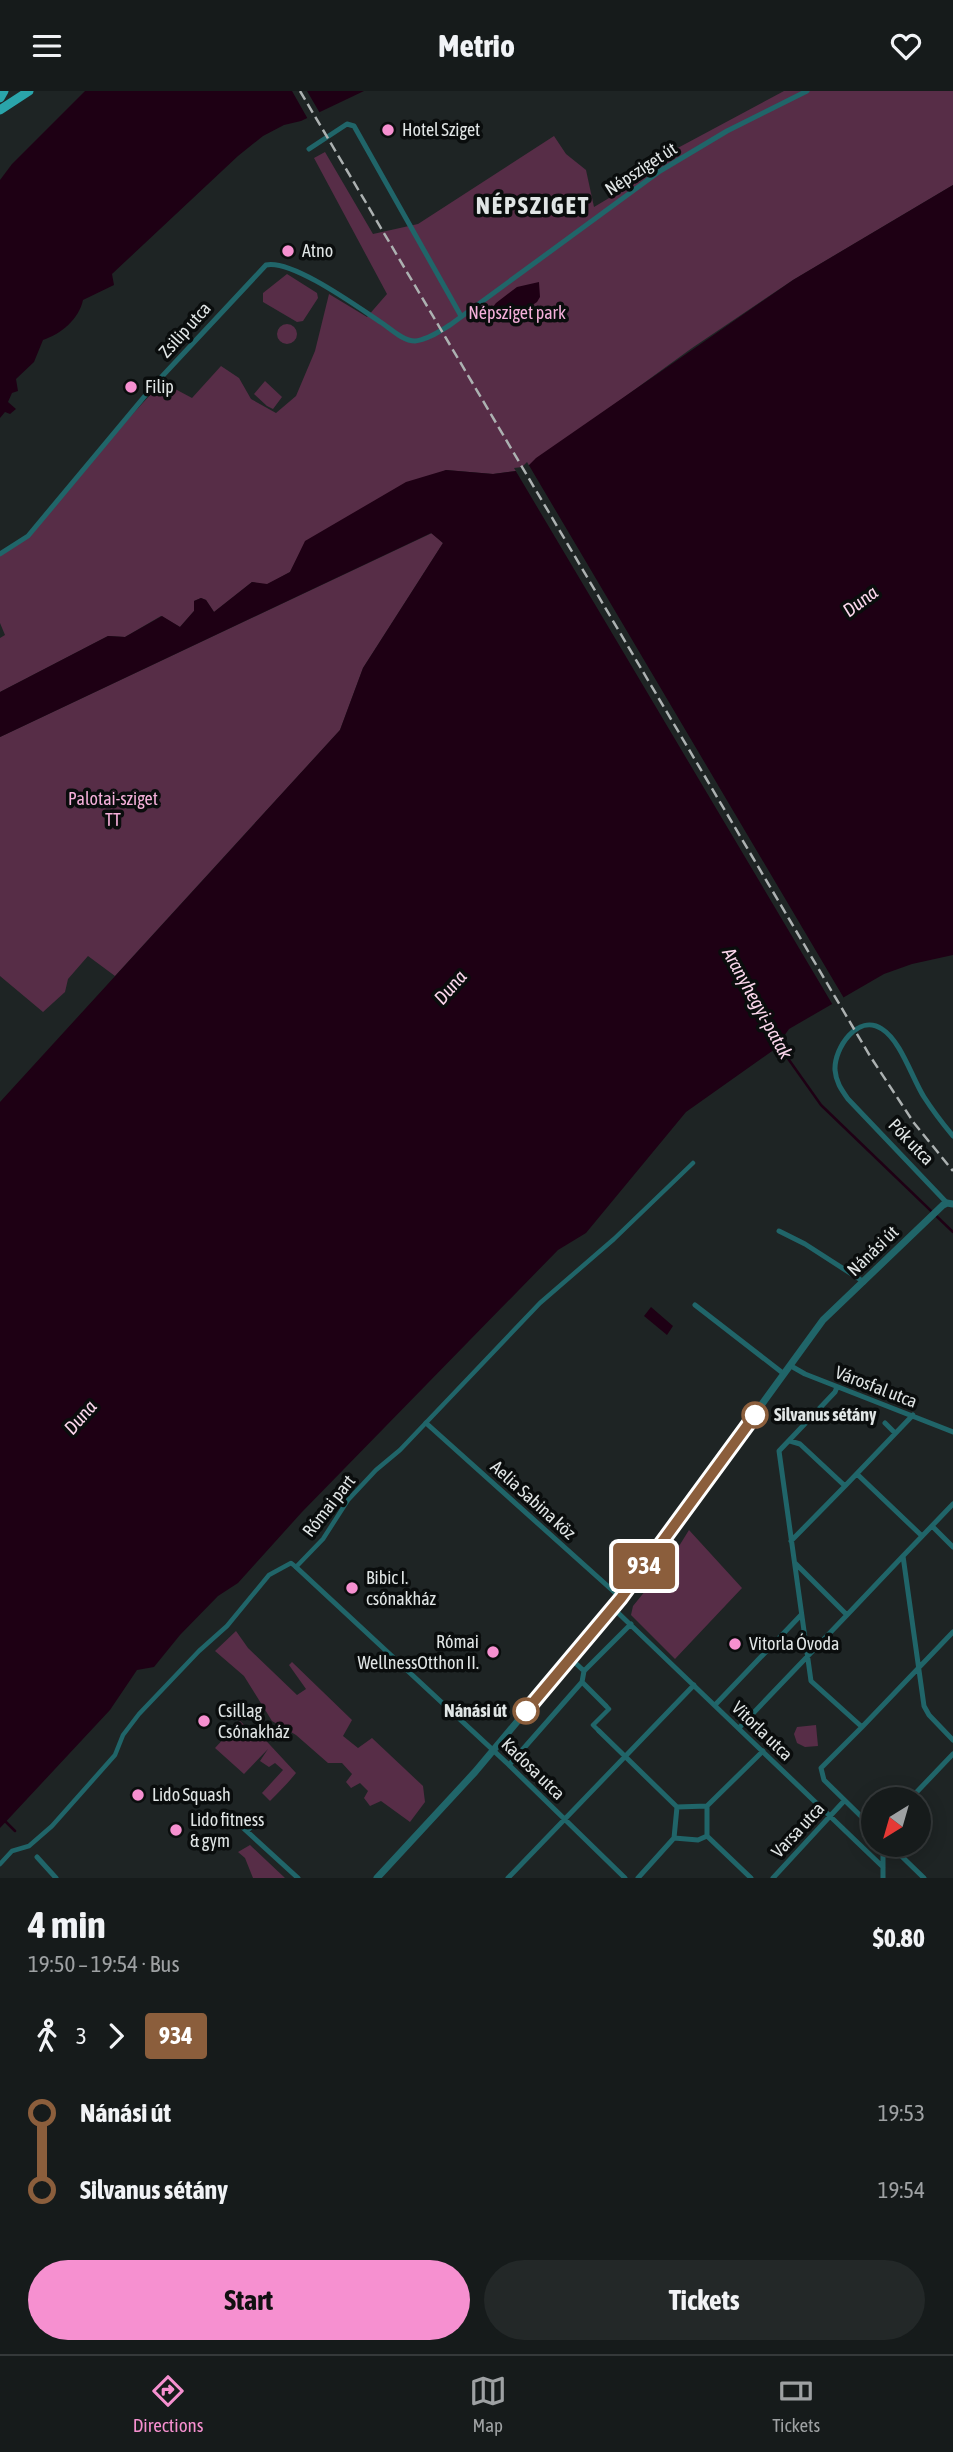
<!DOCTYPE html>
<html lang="en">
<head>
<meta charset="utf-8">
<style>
	:root { --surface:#161b1b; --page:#232828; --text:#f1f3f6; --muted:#9ea1a3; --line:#35393a; --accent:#f690d0 }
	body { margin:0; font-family:"Asap Condensed",sans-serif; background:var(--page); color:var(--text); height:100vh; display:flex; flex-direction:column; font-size:26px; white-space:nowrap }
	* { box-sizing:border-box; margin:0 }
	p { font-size:23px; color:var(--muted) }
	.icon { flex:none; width:38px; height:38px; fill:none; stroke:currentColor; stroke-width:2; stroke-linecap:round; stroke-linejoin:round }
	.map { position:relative; height:1787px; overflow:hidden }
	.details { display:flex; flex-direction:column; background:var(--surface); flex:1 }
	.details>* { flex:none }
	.badge { padding:0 14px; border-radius:5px; font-size:24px; line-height:46px }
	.needle { width:46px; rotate:217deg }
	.fabs { position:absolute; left:861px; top:1696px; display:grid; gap:14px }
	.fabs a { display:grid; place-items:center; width:70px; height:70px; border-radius:50%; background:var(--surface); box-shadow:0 4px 18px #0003,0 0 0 2px var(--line); font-size:35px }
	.map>.badge { position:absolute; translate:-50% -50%; box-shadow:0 0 0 4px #fff }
	.legs { display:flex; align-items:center; gap:10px; height:77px; padding:0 28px; font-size:23px }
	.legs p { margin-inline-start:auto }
	.overview { display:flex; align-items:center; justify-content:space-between; height:119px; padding:0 28px }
	h1 { font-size:38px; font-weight:700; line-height:52px }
	.action { display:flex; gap:14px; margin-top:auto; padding:14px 28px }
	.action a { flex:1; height:80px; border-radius:42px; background:var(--accent); color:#111; font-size:28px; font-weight:700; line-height:80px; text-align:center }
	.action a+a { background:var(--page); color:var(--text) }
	ul { padding:0 28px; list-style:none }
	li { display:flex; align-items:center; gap:24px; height:77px; font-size:26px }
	li i { display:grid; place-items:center; width:10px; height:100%; margin:0 9px; background:currentColor }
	li i::after { content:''; width:18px; height:18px; margin:-9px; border:5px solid; border-radius:50%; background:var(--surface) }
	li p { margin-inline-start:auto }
	li:first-child i { background:linear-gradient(#0000 50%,currentColor 0) }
	li:last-child i { background:linear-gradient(currentColor 50%,#0000 0) }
	header { display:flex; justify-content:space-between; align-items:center; height:91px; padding:0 28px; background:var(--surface); font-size:32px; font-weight:700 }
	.tab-bar { display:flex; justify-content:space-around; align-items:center; height:98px; border-top:2px solid var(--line); background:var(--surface); font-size:19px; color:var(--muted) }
	.tab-bar a { display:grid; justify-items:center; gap:4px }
	.tab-bar .on { color:var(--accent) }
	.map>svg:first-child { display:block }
</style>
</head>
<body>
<header><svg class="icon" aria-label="menu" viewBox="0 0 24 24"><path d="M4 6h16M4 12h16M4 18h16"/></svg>Metrio<svg class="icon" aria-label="heart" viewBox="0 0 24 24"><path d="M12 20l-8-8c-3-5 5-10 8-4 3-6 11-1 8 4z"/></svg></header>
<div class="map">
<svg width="953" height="1787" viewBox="0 0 953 1787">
	<rect width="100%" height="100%" fill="#1e2424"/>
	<path fill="#572d47" d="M784 0H953V94L793 189 692 257 524 379 493 383 446 379 306 450 290 481 267 494 252 491 214 521 206 509 201 507 194 510V520L180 536 161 525 125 546 108 545 0 601V547L5 544 0 532V463L28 445 108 350 162 291 192 307 221 275 239 287 251 308 276 322 296 305 315 260 329 203 367 226 387 203 314 67 325 61 373 143 418 133 554 45 566 63 586 79 594 116 636 91 631 82Z
		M287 183 317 202 318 207 303 230 297 231 263 211V202Z
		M277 243a10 10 0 1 1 20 0a10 10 0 1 1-20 0Z
		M265 290 282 306 273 318 267 315 254 303Z
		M432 442 443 452 363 577 340 639 115 885 88 865 68 888 65 901 43 921 0 885V646Z
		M689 1439 742 1497 675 1568 631 1524 633 1515 671 1468Z
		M236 1540 248 1557 297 1604 306 1598 289 1574 292 1571 352 1629 343 1645 358 1657 372 1647 423 1695 425 1711 410 1731 381 1710 370 1715 364 1707 368 1700 360 1692 351 1697 346 1691 352 1683 342 1672H328L296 1644 272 1630 244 1585 215 1560Z
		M240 1630 255 1644 258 1641 296 1682C288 1692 280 1700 270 1710L262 1702 283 1679 275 1672 269 1676 260 1670 268 1658 244 1683 215 1657Z
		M816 1634 818 1655 805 1656 797 1652 794 1643 797 1636Z
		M250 1754 285 1787H253L245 1767 238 1761Z"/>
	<path fill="#1e0014" d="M85 0H364L301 30 284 34 263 45 238 65 112 183 114 194 83 209C79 228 61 243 43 249L34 271 16 288 18 300 12 302 8 311 16 318 10 323 5 321 0 327V89L12 73Z
		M953 94V864L912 873 884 883 789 938 775 958 686 1021 586 1142 558 1159 302 1421 238 1492 218 1505 180 1544 154 1576 137 1579 110 1619 0 1737V1011L340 639 363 577 443 452 431 442 0 646V601L108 545 125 546 162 525 180 536 194 520V510L201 507 206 509 214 521 252 491 267 493 290 481 305 450 406 391 446 379 493 383 524 379 536 367 793 189Z
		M539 191 540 206 537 211 519 223 504 220 492 223 489 221 496 212 517 196Z
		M651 1216 673 1235 667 1244 644 1225Z"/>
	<path fill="#1e2424" d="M292 0H307L321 24 309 30Z
		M527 371 845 909 834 916 514 377 522 376Z"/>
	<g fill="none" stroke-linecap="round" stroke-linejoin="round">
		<path stroke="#1e0014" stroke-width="2.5" d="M777 952 821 1014 953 1141
			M6 1731 15 1740"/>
		<path stroke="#206569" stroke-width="4.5" d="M599 1640 593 1634 609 1618 606 1615
			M0 1773 12 1760 29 1755 52 1735 115 1664 123 1644 139 1623 199 1560 227 1535 269 1484 291 1472 296 1476 323 1448 348 1409 376 1379 400 1359 540 1212 614 1148 693 1072"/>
		<path stroke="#206569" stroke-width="5" d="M309 58 347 33 354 35 461 225
			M0 463 28 445 154 294 266 174C292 168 359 217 382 232 391 238 403 250 415 250 427 249 440 240 450 234L660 80 727 40 807 0
			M947 1112 848 1008C841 998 836 991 835 979 834 957 858 922 882 938 901 950 912 987 924 1006 933 1020 943 1033 953 1045
			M779 1140 805 1153 864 1191
			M695 1214 784 1283
			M791 1275 805 1283 953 1341
			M837 1296 835 1301 779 1360 811 1590 862 1636 821 1677 824 1689 873 1737
			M426 1332 621 1507
			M885 1332 895 1342
			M790 1350 800 1353 845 1395 791 1450
			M857 1383 922 1445
			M845 1395 913 1324
			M953 1413 903 1465 924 1615 929 1624 953 1649
			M932 1435 953 1456
			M296 1476 509 1674 625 1787
			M613 1517 883 1776
			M847 1524 903 1465
			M571 1568 584 1580
			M582 1591 606 1615
			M715 1614 801 1524
			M862 1636 953 1541
			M739 1637 847 1524 795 1472
			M599 1640 677 1716
			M509 1674 582 1591 584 1580 631 1533
			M910 1708 953 1663
			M241 1735 298 1787
			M247 1740 260 1726
			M707 1745 751 1787
			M674 1747 698 1749 707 1745V1715
			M883 1754V1787
			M890 1754 924 1787
			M37 1766 56 1787
			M508 1787 694 1594
			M638 1787 674 1747 677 1716 707 1715 763 1660
			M773 1787 844 1710"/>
		<path stroke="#206569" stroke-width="7" d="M377 1787 475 1681 621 1507 823 1229 943 1114 947 1112 953 1113"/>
		<path stroke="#2aa4aa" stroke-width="9" d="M0 7 4 0
			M0 19 29 0"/>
		<path stroke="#acb1b1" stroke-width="2.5" stroke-dasharray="10 5" stroke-linecap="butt" d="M300 0 870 965 914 1032 953 1080"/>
	</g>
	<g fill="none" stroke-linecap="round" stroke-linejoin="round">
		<g stroke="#fff" stroke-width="16">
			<path id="line-1" d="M526 1620 621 1507 755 1324"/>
		</g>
		<use href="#line-1" stroke="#8b5e3c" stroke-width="10"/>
	</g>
	<g fill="#f690d0" stroke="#0a0d0d" stroke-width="2.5">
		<circle cx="388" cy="39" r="7"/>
		<circle cx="288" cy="160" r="7"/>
		<circle cx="131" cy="296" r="7"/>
		<circle cx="352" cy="1497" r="7"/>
		<circle cx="735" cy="1553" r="7"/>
		<circle cx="493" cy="1561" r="7"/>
		<circle cx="204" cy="1630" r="7"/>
		<circle cx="138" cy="1704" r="7"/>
		<circle cx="176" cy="1739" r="7"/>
	</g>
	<g fill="#fff" stroke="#8b5e3c" stroke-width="3.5">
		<circle cx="755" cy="1324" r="12"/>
		<circle cx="526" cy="1620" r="12"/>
	</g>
	<g text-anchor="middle" stroke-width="7" stroke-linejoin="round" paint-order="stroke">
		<g font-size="18" fill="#e0e5e5" stroke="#0a0d0d" text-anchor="start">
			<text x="402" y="45">Hotel Sziget</text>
			<text x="302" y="166">Atno</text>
			<text x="145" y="302">Filip</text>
			<text x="366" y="1493">Bibic I.<tspan x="366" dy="21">csónakház</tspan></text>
			<text x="479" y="1557" text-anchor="end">Római<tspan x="479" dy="21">WellnessOtthon II.</tspan></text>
			<text x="749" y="1559">Vitorla Óvoda</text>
			<text x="218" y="1626">Csillag<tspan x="218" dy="21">Csónakház</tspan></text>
			<text x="152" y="1710">Lido Squash</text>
			<text x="190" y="1735">Lido fitness<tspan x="190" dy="21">&amp; gym</tspan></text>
		</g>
		<g font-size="18" fill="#e0e5e5" stroke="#0a0d0d">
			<text transform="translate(641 78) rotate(-33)" y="6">Népsziget út</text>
			<text transform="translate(185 239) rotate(-48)" y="6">Zsilip utca</text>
			<text transform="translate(911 1051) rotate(46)" y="6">Pók utca</text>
			<text transform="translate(873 1160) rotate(-44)" y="6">Nánási út</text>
			<text transform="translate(876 1296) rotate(21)" y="6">Városfal utca</text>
			<text transform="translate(533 1409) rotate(42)" y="6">Aelia Sabina köz</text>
			<text transform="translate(329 1415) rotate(-52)" y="6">Római part</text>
			<text transform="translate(762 1640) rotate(44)" y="6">Vitorla utca</text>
			<text transform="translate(533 1678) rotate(44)" y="6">Kadosa utca</text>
			<text transform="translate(798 1739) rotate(-47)" y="6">Varsa utca</text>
		</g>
		<g font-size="18" fill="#f5b0da" stroke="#0a0d0d">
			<text x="517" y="228">Népsziget park</text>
			<text x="113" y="714">Palotai-sziget<tspan x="113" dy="21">TT</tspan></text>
		</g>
		<g font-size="18" font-weight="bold" fill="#e0e5e5" stroke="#0a0d0d" text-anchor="start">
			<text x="774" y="1330">Silvanus sétány</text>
			<text x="507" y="1626" text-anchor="end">Nánási út</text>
		</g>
		<g font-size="19" font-style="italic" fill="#fbd7ec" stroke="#0a0d0d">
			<text transform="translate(860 510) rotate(-37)" y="7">Duna</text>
			<text transform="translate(450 896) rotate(-49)" y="7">Duna</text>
			<text transform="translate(758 912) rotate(61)" y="7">Aranyhegyi-patak</text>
			<text transform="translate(80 1326) rotate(-49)" y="7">Duna</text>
		</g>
		<g font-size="24" font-weight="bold" letter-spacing="2" fill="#e0e5e5" stroke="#0a0d0d">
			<text x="533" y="123">NÉPSZIGET</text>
		</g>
	</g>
</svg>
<div class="fabs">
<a><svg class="needle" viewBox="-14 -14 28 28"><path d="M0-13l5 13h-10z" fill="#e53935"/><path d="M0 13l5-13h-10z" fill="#9ea1a3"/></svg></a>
</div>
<b class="badge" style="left:644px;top:1475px;background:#8b5e3c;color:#fff">934</b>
</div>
<section class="details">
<div class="overview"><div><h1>4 min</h1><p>19:50 – 19:54 · Bus</p></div><b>$0.80</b></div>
<div class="legs"><svg class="icon" aria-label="walk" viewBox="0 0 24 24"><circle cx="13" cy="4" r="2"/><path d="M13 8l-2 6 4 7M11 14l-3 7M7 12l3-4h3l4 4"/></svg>3<svg class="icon" aria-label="forward" viewBox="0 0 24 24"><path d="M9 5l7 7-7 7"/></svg><b class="badge" style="background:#8b5e3c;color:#fff">934</b></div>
<ul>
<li><i style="color:#8b5e3c"></i><b>Nánási út</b><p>19:53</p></li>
<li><i style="color:#8b5e3c"></i><b>Silvanus sétány</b><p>19:54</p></li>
</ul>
<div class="action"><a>Start</a><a>Tickets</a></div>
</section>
<nav class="tab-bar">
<a class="on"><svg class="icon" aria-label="directions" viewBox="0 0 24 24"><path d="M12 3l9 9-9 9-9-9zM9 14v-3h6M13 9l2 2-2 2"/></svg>Directions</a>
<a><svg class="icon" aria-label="map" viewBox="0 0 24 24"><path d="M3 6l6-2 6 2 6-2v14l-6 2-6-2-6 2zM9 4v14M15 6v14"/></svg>Map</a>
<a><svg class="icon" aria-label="tickets" viewBox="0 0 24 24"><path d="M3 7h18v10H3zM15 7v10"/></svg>Tickets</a>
</nav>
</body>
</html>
